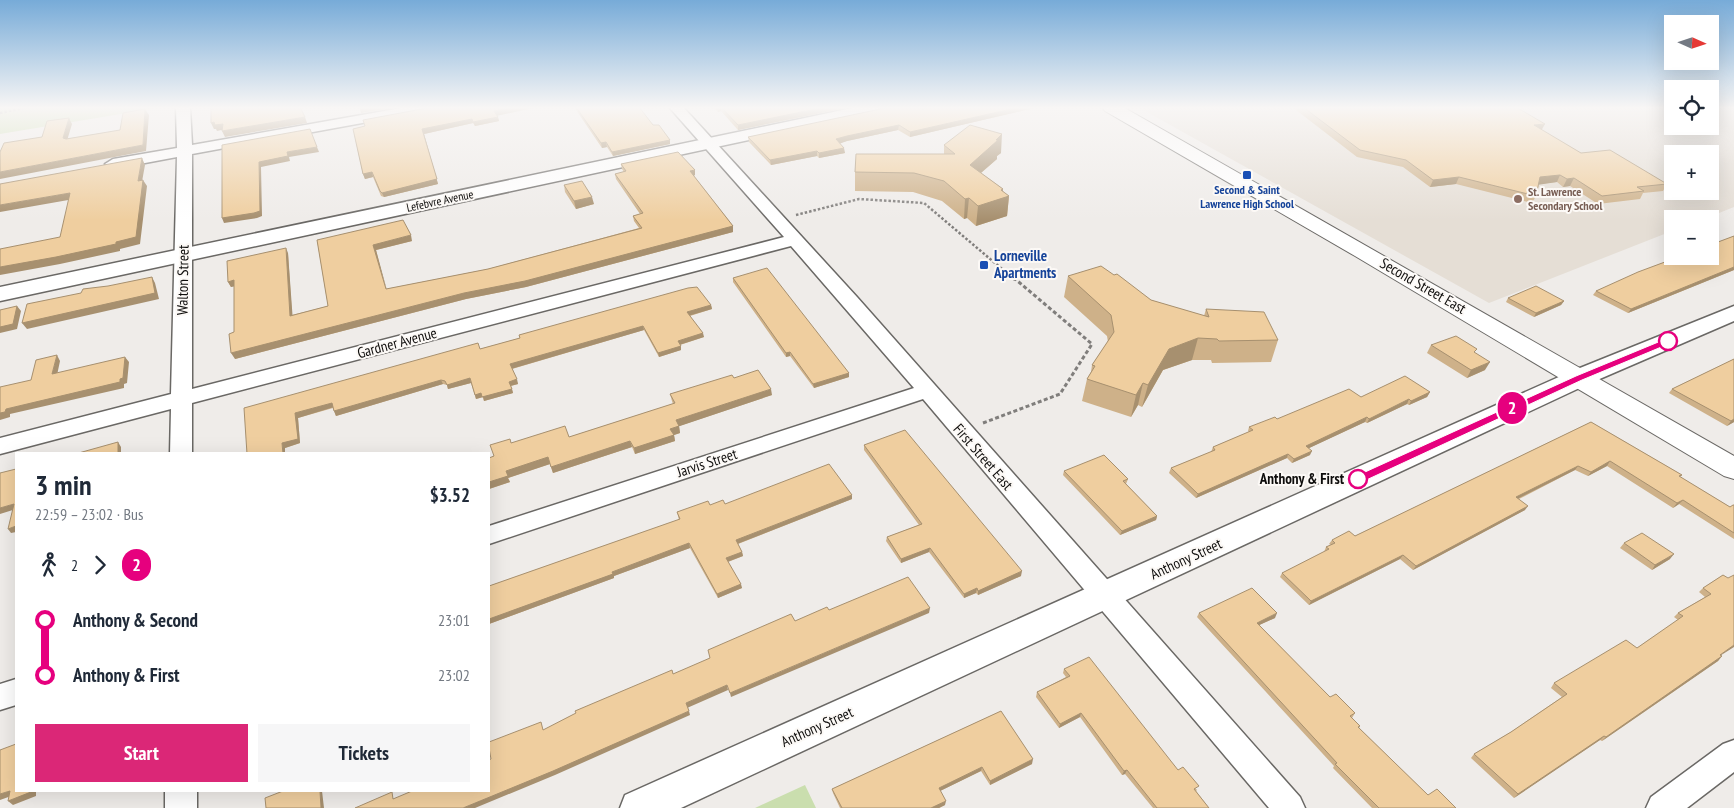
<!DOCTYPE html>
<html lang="en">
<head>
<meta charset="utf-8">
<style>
	:root { --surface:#fff; --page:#f6f6f7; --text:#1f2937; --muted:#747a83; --accent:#db2777 }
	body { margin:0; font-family:"PT Sans Narrow",sans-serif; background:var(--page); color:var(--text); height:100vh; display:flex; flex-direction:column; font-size:19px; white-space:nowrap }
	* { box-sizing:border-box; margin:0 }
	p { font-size:16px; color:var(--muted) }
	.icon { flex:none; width:28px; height:28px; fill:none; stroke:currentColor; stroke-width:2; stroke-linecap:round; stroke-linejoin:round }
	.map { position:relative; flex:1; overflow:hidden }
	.sheet { position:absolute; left:15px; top:452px; width:475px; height:340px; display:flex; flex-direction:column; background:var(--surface); border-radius:0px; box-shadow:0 5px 20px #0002 }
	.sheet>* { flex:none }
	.badge { padding:0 10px; border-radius:16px; font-size:18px; line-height:32px }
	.needle { width:32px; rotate:93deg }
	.tools { position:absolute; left:1664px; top:15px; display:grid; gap:10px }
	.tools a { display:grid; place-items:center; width:55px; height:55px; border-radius:0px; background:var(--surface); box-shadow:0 5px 20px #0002; font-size:25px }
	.map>.badge { position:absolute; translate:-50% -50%; box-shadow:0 0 0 2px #fff }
	.legs { display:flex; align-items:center; gap:8px; height:55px; padding:0 20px; font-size:16px }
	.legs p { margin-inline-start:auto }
	.head { display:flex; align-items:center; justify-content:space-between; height:85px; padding:0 20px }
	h1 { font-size:28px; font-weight:700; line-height:38px }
	.cta { display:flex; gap:10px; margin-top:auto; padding:10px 20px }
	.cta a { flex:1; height:58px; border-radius:0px; background:var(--accent); color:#fff; font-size:20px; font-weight:700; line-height:58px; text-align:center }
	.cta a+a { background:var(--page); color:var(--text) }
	ul { padding:0 20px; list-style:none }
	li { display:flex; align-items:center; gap:18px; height:55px; font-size:19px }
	li i { display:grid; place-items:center; width:8px; height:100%; margin:0 6px; background:currentColor }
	li i::after { content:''; width:12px; height:12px; margin:-6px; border:4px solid; border-radius:50%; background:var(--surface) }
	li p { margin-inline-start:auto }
	li:first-child i { background:linear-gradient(#0000 50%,currentColor 0) }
	li:last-child i { background:linear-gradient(currentColor 50%,#0000 0) }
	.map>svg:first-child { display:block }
</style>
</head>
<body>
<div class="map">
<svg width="1734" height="808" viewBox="0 0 1734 808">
	<rect width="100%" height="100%" fill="#efece9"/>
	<path fill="#e5ded5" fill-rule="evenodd" d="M1138 107H1672V126H1710V107H1734V207L1704 219H1672V231L1489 303ZM1672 154H1710V191H1672Z"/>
	<path fill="#cadeae" d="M0 107H163L0 134Z
		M805 785 816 808H755Z"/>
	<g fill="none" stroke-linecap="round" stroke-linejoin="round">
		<g stroke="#6a6865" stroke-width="3">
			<path id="minor" d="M176 107H190L192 145 407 107H435L428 111 192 154V389L784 237 669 107H683L857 297 1300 797 1305 808H1269L923 399 489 544V526L914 388 791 246 192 403V454H170L171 409 0 454V438L171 394 177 157 113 169 105 164 113 159 177 148Z
				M16 679V705L0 710V684Z
				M1734 740V772L1687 808H1646L1651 797 1723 744Z
				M165 791H197V808H165Z"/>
		</g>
		<g stroke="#6a6865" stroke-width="3">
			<path id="tertiary" d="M857 107H887L885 111 879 112 0 301V287Z
				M1734 306V321L1588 384 681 808H620L625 795 1570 372Z"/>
		</g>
		<g stroke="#6a6865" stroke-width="2">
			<path id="secondary" d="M1102 107H1123L1734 456V479L1724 476 1355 256 1105 111Z"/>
		</g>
		<path stroke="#807e7c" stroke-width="2.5" stroke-dasharray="2.5 2" stroke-linecap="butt" d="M0 113 28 107
			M796 215 859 199 924 203 1015 280"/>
		<path stroke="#807e7c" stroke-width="3" stroke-dasharray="4 2.5" stroke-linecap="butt" d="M983 423 1060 394 1092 344 1014 278"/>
		<use href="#minor" fill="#fff" fill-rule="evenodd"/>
		<use href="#tertiary" fill="#fff" fill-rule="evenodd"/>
		<use href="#secondary" fill="#fff" fill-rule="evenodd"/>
	</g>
	<path fill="#ceb189" d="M574 107H639L653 125 670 140V144L613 156 607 147 602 148Z
		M713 107H850L738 130 721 111 718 112Z
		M932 107H1031L1030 109 910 137 898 130 847 141 840 143 845 153 819 158 817 156 771 165 749 142 748 137Z
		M1297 107H1516L1542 130 1581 153 1667 184 1663 191 1643 193 1640 199 1598 204 1570 186 1563 187 1557 182 1539 184 1536 196 1532 203 1456 184 1430 187 1403 167 1357 157 1296 110Z
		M498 114 497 115 499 121 475 126 473 123 424 134 438 184 384 197 381 196 373 177 365 179 363 174 353 129Z
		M944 145 1001 153 997 156V159L981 173 1003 189V191L1009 196 1007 216 976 226 967 218 964 219 942 201 913 192 855 191V172L944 154Z
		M621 164 695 175 694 176 733 226V232L526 287 466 299 235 359 234 286 231 287 228 282 288 253 292 315 328 306 317 240 412 241 376 250 386 289 488 269 639 228 634 221 633 216 640 214 616 179 615 174 624 172 622 169Z
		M564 185 594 204 576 209 565 192Z
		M1734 236V270L1628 313 1593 295 1596 291Z
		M1114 275 1151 300 1204 316 1206 309 1278 340 1271 362 1212 363 1211 360H1192L1163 370 1142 407 1138 405 1131 417 1082 401 1087 379 1091 372 1092 365 1108 342 1107 336 1064 297 1068 276Z
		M733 278 849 377 814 388 790 356 786 357 733 282Z
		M1508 298 1564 301 1561 305 1534 317 1506 302Z
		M711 305 712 309 690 316 704 337 680 345 681 350 659 357 644 330 512 369 518 384 511 386 513 393 484 401 483 397 476 399 471 383 448 389 447 385 443 384 336 416 333 408 298 418 300 443 285 448 244 408 480 349 520 338 519 335Z
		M1431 345 1475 353 1485 370 1467 378 1427 353Z
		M1734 359V422L1727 426 1669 393 1672 389Z
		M734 378 772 395 679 426 680 433 674 435 675 441 635 454 632 447 553 473 550 464 508 478 510 482 489 489V458L494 456 511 443 569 437 673 404 672 401 670 394Z
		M1430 392 1427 397 1409 405 1407 404 1367 423 1365 422 1309 448 1310 455 1292 463 1287 458 1196 498 1169 473 1171 468 1211 452 1213 447 1249 432 1248 431 1249 427 1361 397Z
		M1591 422 1682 475 1680 477 1730 507 1734 505V539L1679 504 1673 508 1607 466 1588 476 1575 470 1519 499 1525 510 1413 570 1400 559 1309 605 1280 577 1282 573 1324 552 1326 547 1331 545 1329 544 1332 540 1355 536Z
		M864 445 1021 576 978 595 976 593 964 598 929 552 901 563 886 541 887 537 919 525 864 450Z
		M1064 471 1128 479 1126 484 1157 516 1156 520 1120 535 1063 475Z
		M852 499 738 544 742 552 743 556 728 562 742 588 718 598 690 548 614 576V578L489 624V586L679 520 677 512 710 505 725 504Z
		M1624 543 1670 559 1652 570 1620 548Z
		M1723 575 1721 656H1722L1718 661 1602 741 1600 740 1514 798 1471 758 1474 754 1511 732 1562 697 1551 688 1554 683 1637 648 1678 620 1674 617 1678 613 1705 597 1699 592 1703 588Z
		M1199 613 1275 618 1259 625 1330 697 1355 713 1352 718 1360 726 1359 728 1428 795 1456 808H1372L1333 768 1334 766 1197 617Z
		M1064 669 1178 770 1197 790 1196 791 1209 808H1153L1125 774 1122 775 1080 717 1059 728 1036 697 1037 692 1066 677 1063 673Z
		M1001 711 1032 764 990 785 981 771 940 791 945 805 939 808H840L833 793 832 789Z"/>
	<path fill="#a7906f" d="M372 107H398L361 113 360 109Z
		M514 107H538L496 116 494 111Z
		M717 107H721V111L718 112Z
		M826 107H850L738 130V125Z
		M1020 107H1031L1030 109 910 137V132Z
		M145 109 149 115 146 151 0 179V172L143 145Z
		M305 117 307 123 225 137 222 131Z
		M498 117 499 121 475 126 473 122Z
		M69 118 72 124 66 144 63 138Z
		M472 119 473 123 424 134 438 184 384 197 382 193 422 129Z
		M214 122 223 124 226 129 217 131 216 129H214L211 123Z
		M1545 124 1541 131 1534 125Z
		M899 125 898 130 847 141 836 145V139L847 136Z
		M1002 134 1001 153 997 156V159L968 184 970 165Z
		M670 140V144L613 156 612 152Z
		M606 142 607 147 602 148 601 143Z
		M317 147 319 152 289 157 290 161 261 167 262 216 257 218 224 223 222 218 259 162 287 152Z
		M844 148 845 153 819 158V153Z
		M817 151V156L771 165 770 160Z
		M142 158 145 165 141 187 138 181Z
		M695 170V175L691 176 690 171Z
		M372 172 373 177 365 179 363 174Z
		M1560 175 1557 182 1537 185 1540 177Z
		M1459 177 1456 184 1430 187 1433 180Z
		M1574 178 1570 186 1563 187 1567 179Z
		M143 180 147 186 140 244 120 249V251L60 264 0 275V267L116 242Z
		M1003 189V198L1009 196 1007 216 976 226 978 206 1001 190Z
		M70 193 74 199 0 212V205Z
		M592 197 594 204 576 209 574 201Z
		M969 198 967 218 964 219 965 199Z
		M733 226V232L526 287 466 299 235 359 231 353 464 293Z
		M411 235 412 241 376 250 388 294 373 245Z
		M286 248 288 253 293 322 290 316Z
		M1734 267V270L1628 313 1631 309Z
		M152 277 155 283 159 299 27 329 22 323Z
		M234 280 236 286 231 287 228 282Z
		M1564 301 1561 305 1534 317 1536 313Z
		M711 305 712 309 688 316 687 312Z
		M17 306 21 311 17 329 0 333V327Z
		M643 326 644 330 511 369 510 364Z
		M703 333 704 337 679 345 678 341Z
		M1198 338 1192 360 1163 370 1142 407 1148 385 1169 349Z
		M681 346V350L659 357 658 353Z
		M790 352V356L786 357V353Z
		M57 355 60 361 56 380 52 374Z
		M125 357 129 362 127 383 124 384V388L10 414V417L0 420V413L6 409 120 379Z
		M1490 362 1485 370 1467 378 1471 370Z
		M849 373V377L814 388 813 384Z
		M470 378 471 383 448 389 447 385Z
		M517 379 518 384 510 386 509 382Z
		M441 380 443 384 336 416 334 411Z
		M1143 383 1138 405 1131 417 1136 395Z
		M512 389 513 393 484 401 483 397 476 399 475 395 481 393Z
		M771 389 772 395 677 427 676 420Z
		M1430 392 1427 397 1409 405 1411 401Z
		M1409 399 1407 404 1367 423 1369 419Z
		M332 403 334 407 298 418 300 443 285 448V454H283L282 443 295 413Z
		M1367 417 1365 422 1305 450 1306 446Z
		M1734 419V422L1727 426 1731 421Z
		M679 426 680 433 674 435 675 441 635 454 634 448 670 429Z
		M630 441 632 447 553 473 551 467Z
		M118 442 121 447V454H118Z
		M1312 451 1310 455 1292 463 1294 459Z
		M1288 454 1287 458 1196 498 1198 494Z
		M548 457 550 464 508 478 510 482 489 489V482L506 471Z
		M1610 461 1607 466 1588 476 1591 472Z
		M1578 466 1575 470 1513 501 1516 497Z
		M852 495V499L737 544 736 540Z
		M1683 500 1679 504 1673 508 1677 503Z
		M14 504 16 509 0 514V508Z
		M1528 506 1525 510 1413 570 1416 566Z
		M1157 516 1156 520 1120 535 1122 531Z
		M16 526V532L11 533 8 529Z
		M689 543 690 548 614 576V578L489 624V619Z
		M930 548 929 552 901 563V559Z
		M742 552 743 556 727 562 726 558Z
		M1674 554 1670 559 1652 570 1655 565Z
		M1403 555 1400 559 1309 605 1311 601Z
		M1022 571 1021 576 978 595V591Z
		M741 584 742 588 718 598 717 594Z
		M977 588 976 593 964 598V594Z
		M930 608 929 613 731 697 730 693Z
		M1277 613 1275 618 1255 627 1257 623Z
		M1734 645V647L1715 659 1720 655Z
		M1722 656 1718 661 1602 741 1606 737Z
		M727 685 728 690 687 708 686 703Z
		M689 711 690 715 555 775 475 808H463Z
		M1081 713 1080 717 1059 728 1060 724Z
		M1604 736 1600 740 1514 798 1518 794Z
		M1033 759 1032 764 990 785V781Z
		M982 767 981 771 938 792 939 788Z
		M1127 770 1125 774 1122 775 1124 771Z
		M10 791 14 795 0 800V794Z
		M31 791H36V796L13 805 8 801Z
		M320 791H322L324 808H321Z
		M946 801 945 805 939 808H931Z"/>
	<path fill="#efce9f" stroke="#a7906f" d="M211 107H300L305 117 222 131 223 124 215 125 214 122 211 123Z
		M359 107H372L360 109Z
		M430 107H514L494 111 498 117 473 122 472 119 422 129 437 179 382 193 380 191 372 172 363 174 353 129 365 126 363 120 427 108Z
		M576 107H639L653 125H659L670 140 612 152 606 142 601 143Z
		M721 107H826L738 125Z
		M886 107H919L922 109 932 107H1020L910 132 899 125 847 136 836 139 844 148 819 153 817 151 770 160 748 137 885 108Z
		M1303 107H1516L1545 124 1534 125 1581 153 1610 150 1667 184 1637 187 1644 191 1602 196 1574 178 1567 179 1560 175 1540 177 1536 196 1459 177 1433 180 1406 160 1360 150Z
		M145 109 143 145 0 172V152L4 143 42 137 47 121 69 118 63 138 66 139 120 130 123 113Z
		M970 125 1002 134 996 140H998L970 165 1003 189 1001 190 1009 196 978 206 969 198 965 199 944 181 914 173 855 172 856 154H955L944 145Z
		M310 129 317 147 287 152 288 156 259 162 260 211 254 213 222 218V145Z
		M678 152 695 170 690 171 733 226 525 281 464 293 231 353 229 334 234 332V280L228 282 227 261 286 248 290 316 328 306 317 240 403 220 411 235 373 245 386 289 488 269 642 228 633 216 643 213 615 174 626 171 621 164Z
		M142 158 138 181 143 180 136 237 116 242V244L56 257 0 267V249L60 237 70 193 0 205V184Z
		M582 181 592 197 574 201 564 185Z
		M1734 236V267L1631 309 1596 291 1638 272 1681 256H1710V245Z
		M1101 266 1114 275 1117 274 1151 300 1209 317 1206 309 1264 312 1278 340 1219 341 1217 339 1198 338 1169 349 1148 385 1143 383 1136 395 1087 379 1095 366 1092 365 1114 332 1111 315 1068 276Z
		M767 268 849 373 813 384 790 352 786 353 733 278Z
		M152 277 155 293 22 323 27 304 81 293 83 289 108 286Z
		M1536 286 1564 301 1536 313 1508 298Z
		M697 287 711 305 687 312 703 333 678 341 681 346 658 353 643 326 510 364 517 379 509 382 512 389 482 397 481 393 475 395 470 378 447 385 445 381 441 380 334 411 332 403 295 413 298 439 282 443 283 454H247L244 408 478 343 480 349 520 338 519 335 688 288Z
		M17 306 13 324 0 327V310Z
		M1456 336 1477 349 1474 352 1490 362 1471 370 1431 345Z
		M57 355 52 374 125 357 123 378 120 379V382L6 409 5 412 0 413V387L31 380 36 360Z
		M1734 359V419L1731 421 1672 389Z
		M758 370 771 389 676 420 679 426 670 429 674 435 634 448 630 441 551 467 548 457 506 471 508 476 489 482V458L494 456 490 445 510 439 511 443 565 426 569 437 675 403 670 394 732 375 734 378Z
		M1405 376 1430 392 1411 401 1409 399 1369 419 1367 417 1306 446 1312 451 1294 459 1288 454 1198 494 1171 468 1215 450 1213 447 1253 430 1249 427 1275 417 1277 419 1349 389 1361 397Z
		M1591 422 1682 475 1679 476 1730 507 1733 505H1734V533L1683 500 1677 503 1610 461 1591 472 1578 466 1516 497 1528 506 1416 566 1403 555 1311 601 1282 573 1329 549 1326 547 1335 543 1332 540 1349 531 1355 536Z
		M905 430 1022 571 978 591 977 588 964 594 930 548 901 559 887 537 922 524 864 445Z
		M118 442V454H75Z
		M1104 455 1128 479 1123 481 1157 516 1122 531 1064 471Z
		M829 464 852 495 736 540 742 552 726 558 741 584 717 594 689 543 612 572 613 574 489 619V586L680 519 677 512 708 501 710 505 723 500 725 504Z
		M16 469V526L8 529 14 504 0 508V473Z
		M1642 533 1674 554 1655 565 1624 543Z
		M1723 575 1728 578 1734 575V645L1720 655 1722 656 1606 737 1604 736 1518 794 1474 754 1511 732 1567 694 1554 683 1626 640 1637 648 1683 616 1678 613 1711 594 1703 588Z
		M908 577 930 608 730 693 727 685 686 703 689 711 553 771 463 808H355L392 792 393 799 412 791H489V760L491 759 489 748V742L541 722 543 730 576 713 575 711 672 670 673 674 710 658 708 650 791 614 795 621 827 607 829 610Z
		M1252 588 1277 613 1257 623 1330 697 1336 694 1355 713 1350 716 1360 726 1358 727 1428 795 1437 789 1456 808H1379L1335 764 1337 763 1199 613Z
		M1089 657 1178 770 1183 767 1199 786 1194 789 1209 808H1157L1127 770 1124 771 1081 713 1060 724 1037 692 1070 676 1064 669Z
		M1001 711 1033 759 990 781 982 767 939 788 946 801 931 808H842L832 789Z
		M16 744V791H31V792L8 801 10 791 0 794V750Z
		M283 791H320L321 808H266L265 798Z"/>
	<linearGradient id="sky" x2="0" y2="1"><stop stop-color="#77abd8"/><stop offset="0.49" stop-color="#f8f6f5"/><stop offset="1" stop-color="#f8f6f5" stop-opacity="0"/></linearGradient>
	<rect width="1734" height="220" fill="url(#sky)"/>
	<path fill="#e6007e" stroke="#fff" d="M1668 338 1672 341 1671 343 1582 380 1362 482 1358 483 1353 479 1354 477 1576 376Z"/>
	<g fill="#1a4fb4" stroke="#fcf9f6" stroke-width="2">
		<rect x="1242" y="170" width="10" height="10" rx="2.5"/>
		<rect x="979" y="260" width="10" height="10" rx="2.5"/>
	</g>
	<circle fill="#8d6e63" stroke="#fcf9f6" stroke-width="2" cx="1518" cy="199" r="5"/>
	<g fill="#fff" stroke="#e6007e" stroke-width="2.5">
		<circle cx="1668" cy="341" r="9"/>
		<circle cx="1358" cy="479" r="9"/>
	</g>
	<g text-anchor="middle" stroke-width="4" stroke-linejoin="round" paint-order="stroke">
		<g font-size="12" font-weight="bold" fill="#164399" stroke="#fcf9f6">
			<text x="1247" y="194">Second &amp; Saint<tspan x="1247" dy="14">Lawrence High School</tspan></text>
		</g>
		<g font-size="12" font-weight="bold" fill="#785e54" stroke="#fcf9f6" text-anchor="start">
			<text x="1528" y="196">St. Lawrence<tspan x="1528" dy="14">Secondary School</tspan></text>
		</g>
		<g font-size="12" fill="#0e0d0c" stroke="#fcf9f6">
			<text transform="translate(440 201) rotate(-12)" y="4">Lefebvre Avenue</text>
		</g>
		<g font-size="15" font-weight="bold" fill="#164399" stroke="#fcf9f6" text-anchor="start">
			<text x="994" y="261">Lorneville<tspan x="994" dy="17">Apartments</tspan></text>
		</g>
		<g font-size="15" fill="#0e0d0c" stroke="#fcf9f6">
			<text transform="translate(183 280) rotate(-89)" y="5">Walton Street</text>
			<text transform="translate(1423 286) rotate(30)" y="5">Second Street East</text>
			<text transform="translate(397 343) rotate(-15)" y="5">Gardner Avenue</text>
			<text transform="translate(983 457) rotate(49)" y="5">First Street East</text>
			<text transform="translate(707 463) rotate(-18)" y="5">Jarvis Street</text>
			<text transform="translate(1186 559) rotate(-25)" y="5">Anthony Street</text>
			<text transform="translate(817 727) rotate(-24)" y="5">Anthony Street</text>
		</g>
		<g font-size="15" font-weight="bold" fill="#0e0d0c" stroke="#fcf9f6" text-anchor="end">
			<text x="1344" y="484">Anthony &amp; First</text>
		</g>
	</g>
</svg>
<div class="tools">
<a><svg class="needle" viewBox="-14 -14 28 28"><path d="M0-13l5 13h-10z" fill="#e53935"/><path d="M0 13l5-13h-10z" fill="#747a83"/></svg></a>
<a><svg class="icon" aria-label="locate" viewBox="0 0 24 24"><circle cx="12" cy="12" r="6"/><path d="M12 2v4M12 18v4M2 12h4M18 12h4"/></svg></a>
<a>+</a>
<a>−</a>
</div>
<b class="badge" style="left:1512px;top:408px;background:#e6007e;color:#fff">2</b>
<section class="sheet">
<div class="head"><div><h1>3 min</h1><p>22:59 – 23:02 · Bus</p></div><b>$3.52</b></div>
<div class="legs"><svg class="icon" aria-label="walk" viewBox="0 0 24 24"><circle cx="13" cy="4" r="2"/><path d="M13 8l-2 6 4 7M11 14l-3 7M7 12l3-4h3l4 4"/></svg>2<svg class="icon" aria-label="forward" viewBox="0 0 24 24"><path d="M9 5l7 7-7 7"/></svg><b class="badge" style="background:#e6007e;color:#fff">2</b></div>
<ul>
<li><i style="color:#e6007e"></i><b>Anthony &amp; Second</b><p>23:01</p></li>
<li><i style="color:#e6007e"></i><b>Anthony &amp; First</b><p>23:02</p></li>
</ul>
<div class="cta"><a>Start</a><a>Tickets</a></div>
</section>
</div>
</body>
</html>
